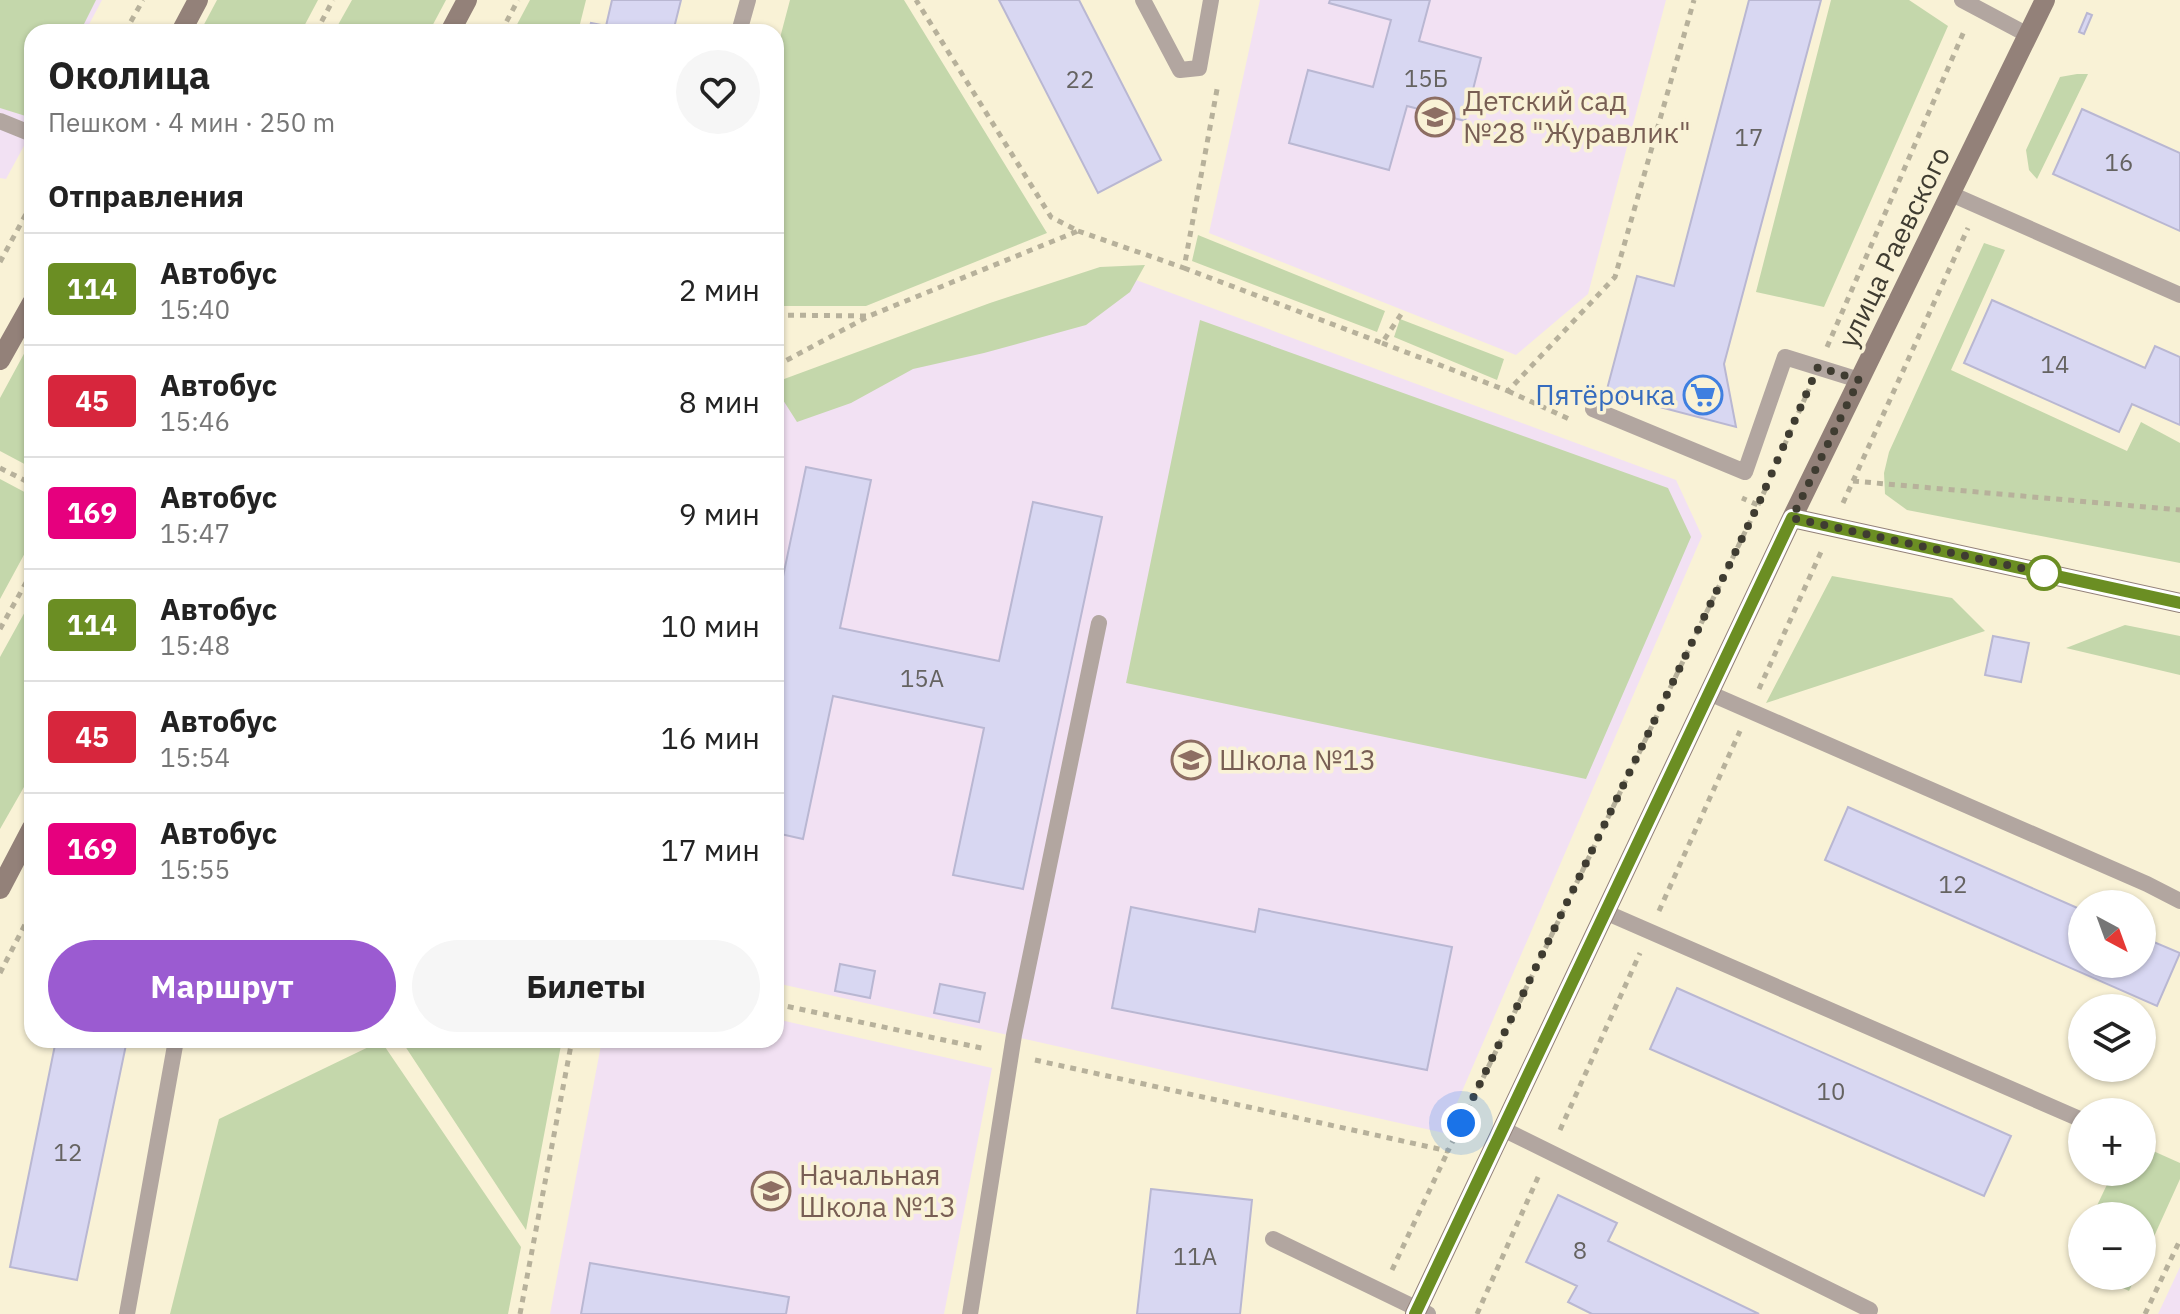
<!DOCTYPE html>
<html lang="ru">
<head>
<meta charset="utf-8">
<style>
	:root { --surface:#fff; --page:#f6f6f6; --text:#222; --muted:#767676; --line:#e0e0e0; --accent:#9b5bd1 }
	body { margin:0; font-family:"IBM Plex Sans",sans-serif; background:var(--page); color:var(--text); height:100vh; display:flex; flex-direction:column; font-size:30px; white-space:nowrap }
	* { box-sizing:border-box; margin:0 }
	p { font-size:26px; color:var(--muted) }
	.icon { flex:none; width:44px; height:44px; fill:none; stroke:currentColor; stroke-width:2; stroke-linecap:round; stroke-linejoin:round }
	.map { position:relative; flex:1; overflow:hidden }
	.sheet { position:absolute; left:24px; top:24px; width:760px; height:1024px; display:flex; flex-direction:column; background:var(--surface); border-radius:24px; box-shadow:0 2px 6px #0004 }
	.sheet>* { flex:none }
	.badge { padding:0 16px; border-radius:6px; font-size:28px; line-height:52px }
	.needle { width:52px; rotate:139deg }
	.tools { position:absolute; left:2068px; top:890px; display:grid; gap:16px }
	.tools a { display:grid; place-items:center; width:88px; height:88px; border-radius:50%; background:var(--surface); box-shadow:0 2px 6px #0004; font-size:40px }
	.you { position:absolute; width:40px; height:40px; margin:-20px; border:6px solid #fff; border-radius:50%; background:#1a73e8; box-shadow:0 0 0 12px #1a73e833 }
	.map>.badge { position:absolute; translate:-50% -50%; box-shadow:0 0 0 4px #fff }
	h2 { padding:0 24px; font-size:30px; line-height:72px }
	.round { display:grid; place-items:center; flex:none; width:84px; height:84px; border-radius:42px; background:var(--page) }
	.summary { display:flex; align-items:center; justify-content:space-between; height:136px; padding:0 24px }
	h1 { font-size:38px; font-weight:800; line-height:60px }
	.cta { display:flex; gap:16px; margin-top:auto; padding:16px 24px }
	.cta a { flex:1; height:92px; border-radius:48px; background:var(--accent); color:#fff; font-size:32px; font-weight:800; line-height:92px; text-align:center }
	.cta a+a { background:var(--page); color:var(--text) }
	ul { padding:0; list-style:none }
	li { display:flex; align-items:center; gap:24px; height:112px; padding:0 24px; border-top:2px solid var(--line) }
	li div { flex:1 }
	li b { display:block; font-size:30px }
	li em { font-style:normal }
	li .badge { min-width:88px; font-weight:700; text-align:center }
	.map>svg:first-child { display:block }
</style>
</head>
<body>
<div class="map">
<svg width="2180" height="1314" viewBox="0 0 2180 1314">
	<rect width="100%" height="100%" fill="#f9f2d6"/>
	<path fill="#f2e1f3" d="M0 0H102L85 32H32V131L6 179 0 178Z
		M1260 0H1666L1588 294 1516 355 1209 233Z
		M1109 270 1676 480 1702 536 1444 1133 776 983V395Z
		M776 1019 992 1068 944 1314H550L602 1040H776Z
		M2180 1267V1314H2158Z"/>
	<path fill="#c4d7ab" d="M0 0H96L80 32H32V118L0 108Z
		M217 0H318L301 32H200Z
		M352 0H446L429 32H334Z
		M530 0H586L578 32H513Z
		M790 0H904L1047 233 866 306H776V53Z
		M1831 0H1909L1948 26 1824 307 1756 292Z
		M2077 74H2088L2037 179 2029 170 2026 150 2060 77Z
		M1198 235 1385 311 1377 332 1192 261Z
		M1984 243 2005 250 1951 370 2127 451 2141 422 2180 443V563L1907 510 1885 494 1884 473 1889 452Z
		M1145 265 1130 292 1086 325 984 353 913 369 851 403 797 422 776 389V382L990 303 1100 267Z
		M1400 319 1504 359 1497 380 1394 337Z
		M1200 320 1668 488 1691 537 1586 779 1126 683Z
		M32 339V468L0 451V398Z
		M0 479 32 496V540L0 599Z
		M1832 576 1952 598 1985 631 1766 703Z
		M32 599V773L0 829V657Z
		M2125 625 2180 636V675L2066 648Z
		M401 1040H562L526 1230Z
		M381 1041 521 1247 508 1314H170L219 1119Z
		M2142 1146 2180 1163V1179L2142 1263V1216H2092L2113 1172H2142Z
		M2097 1276H2136L2129 1291Z"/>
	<path fill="#d8d7f2" stroke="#b9b7d2" stroke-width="2" d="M612 0H681L673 32H588L591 23 606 26Z
		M999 0H1079L1161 160 1098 193Z
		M1330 0H1430L1419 41 1481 58 1465 121 1407 106 1389 170 1289 143 1308 70 1373 87 1391 20 1329 3Z
		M1749 0H1821L1724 364 1736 427 1606 393 1637 276 1674 286Z
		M2087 13 2092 15 2084 34 2079 32Z
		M2082 109 2180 153V231L2053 174Z
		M1992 300 2145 368 2155 346 2180 357V425L2132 404 2119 432 1964 363Z
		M806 467 871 480 840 628 999 661 1033 502 1102 517 1023 889 953 875 984 728 833 696 803 839 776 833V610Z
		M1993 636 2029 643 2021 682 1985 675Z
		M1848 807 2082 910V964H2142V937L2180 953 2157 1006 1825 860Z
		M1131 907 1255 932 1259 909 1452 947 1427 1070 1112 1008Z
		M840 964 875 971 870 998 835 991Z
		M940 984 985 993 979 1022 934 1013Z
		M1677 988 2011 1136 1984 1196 1650 1049Z
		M56 1040H127L77 1280 10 1267Z
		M1151 1189 1252 1200 1240 1314H1137Z
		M1558 1195 1617 1223 1608 1241 1759 1314H1592L1568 1302 1577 1286 1526 1262Z
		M590 1263 789 1297 786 1314H581Z"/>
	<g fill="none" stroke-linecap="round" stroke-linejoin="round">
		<path stroke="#b7b19b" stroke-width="5" stroke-dasharray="6 6" stroke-linecap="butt" d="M125 32 143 0
			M316 32 333 0
			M501 32 518 0
			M1078 231 1184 268 1218 84
			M0 262 32 203
			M1184 268 1382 343 1404 310
			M776 315 868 316
			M1382 343 1508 391 1615 277 1694 0
			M1827 347 1965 29
			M776 366 869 316 1078 231 1051 217 916 0
			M1508 391 1569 419
			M1784 446 1809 389
			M0 468 32 484
			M1853 481 2180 510
			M1843 503 1968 228
			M1758 505 1766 488
			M0 629 32 572
			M1759 689 1821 552
			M1659 911 1740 731
			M0 973 32 911
			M776 1004 986 1049
			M1035 1060 1448 1151 1758 505 1742 498
			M1560 1130 1640 953
			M1392 1270 1448 1151
			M520 1314 572 1040
			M1477 1314 1539 1175
			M2145 1314 2180 1240"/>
		<path stroke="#b2a6a0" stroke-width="16" d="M1143 0 1180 70 1199 68 1211 0
			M1962 0 2028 35
			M739 32 748 0
			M0 121 32 134
			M1951 194 2180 295
			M1593 409 1745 472 1785 357 1859 380
			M1709 693 2147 884 2180 901
			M1605 912 2082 1120
			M1503 1129 1870 1310
			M1273 1239 1428 1314
			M127 1314 176 1040
			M970 1314 1014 1035 1099 623"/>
		<path stroke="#938179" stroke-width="20" d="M181 32 198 0
			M450 32 467 0
			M0 360 32 303
			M1792 518 2180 603
			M0 889 32 828
			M1415 1314 1792 518 2045 0"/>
	</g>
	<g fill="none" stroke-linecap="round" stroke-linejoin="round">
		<g stroke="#fff" stroke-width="18">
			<path id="line" d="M1415 1314 1792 518 2180 603"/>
		</g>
		<use href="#line" stroke="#6b8e23" stroke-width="12"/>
		<path stroke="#3f3c31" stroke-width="8" stroke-dasharray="0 14.4" d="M1461 1123 1758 505 1818 367 1859 380 1792 518 2044 573"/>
	</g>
	<defs>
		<g id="school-ring" transform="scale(2)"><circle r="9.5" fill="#f9f2d6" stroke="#8d6e63" stroke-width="1.5"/><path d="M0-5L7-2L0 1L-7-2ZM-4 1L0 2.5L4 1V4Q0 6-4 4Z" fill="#8d6e63"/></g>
		<g id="supermarket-ring" transform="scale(2)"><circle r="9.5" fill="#f9f2d6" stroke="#3f7fe0" stroke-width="1.5"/><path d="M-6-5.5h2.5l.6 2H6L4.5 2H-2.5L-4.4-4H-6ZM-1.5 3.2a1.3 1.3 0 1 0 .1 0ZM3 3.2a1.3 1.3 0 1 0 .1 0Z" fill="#3f7fe0"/></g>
	</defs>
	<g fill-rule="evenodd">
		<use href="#school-ring" x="1435" y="117"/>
		<use href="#supermarket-ring" x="1703" y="395"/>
		<use href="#school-ring" x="1191" y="760"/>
		<use href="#school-ring" x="771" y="1191"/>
	</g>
	<circle fill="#fff" stroke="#6b8e23" stroke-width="4" cx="2044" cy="573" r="16"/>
	<g text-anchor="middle" stroke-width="7" stroke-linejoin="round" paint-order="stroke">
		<g font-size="24" fill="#656361">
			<text x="1426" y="87">15Б</text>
			<text x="1080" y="88">22</text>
			<text x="1749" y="146">17</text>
			<text x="2119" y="171">16</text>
			<text x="2055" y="373">14</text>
			<text x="922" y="687">15А</text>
			<text x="1953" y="893">12</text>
			<text x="1831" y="1100">10</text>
			<text x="68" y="1161">12</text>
			<text x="1580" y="1259">8</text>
			<text x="1195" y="1265">11А</text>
		</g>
		<g font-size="28" fill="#785e54" stroke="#f9f2d6" text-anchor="start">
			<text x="1463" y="111">Детский сад<tspan x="1463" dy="32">№28 "Журавлик"</tspan></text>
			<text x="1219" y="770">Школа №13</text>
			<text x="799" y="1185">Начальная<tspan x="799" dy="32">Школа №13</tspan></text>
		</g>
		<g font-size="28" fill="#3f3c31" stroke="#f9f2d6">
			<text transform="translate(1894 247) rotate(-64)" y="10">улица Раевского</text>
		</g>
		<g font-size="28" fill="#366cbe" stroke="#f9f2d6" text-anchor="end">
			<text x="1675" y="405">Пятёрочка</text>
		</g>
	</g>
</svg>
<div class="tools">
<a><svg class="needle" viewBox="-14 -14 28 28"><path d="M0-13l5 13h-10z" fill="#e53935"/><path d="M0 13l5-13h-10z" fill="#767676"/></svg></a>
<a><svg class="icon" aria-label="layers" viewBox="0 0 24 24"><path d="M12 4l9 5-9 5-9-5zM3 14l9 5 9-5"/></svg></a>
<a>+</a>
<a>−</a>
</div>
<div class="you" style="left:1461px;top:1123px"></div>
<section class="sheet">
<div class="summary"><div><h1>Околица</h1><p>Пешком · 4 мин · 250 m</p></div><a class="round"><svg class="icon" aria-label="heart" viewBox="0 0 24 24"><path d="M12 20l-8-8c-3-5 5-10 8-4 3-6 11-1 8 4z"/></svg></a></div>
<h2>Отправления</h2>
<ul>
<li><span class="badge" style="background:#6b8e23;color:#fff">114</span><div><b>Автобус</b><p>15:40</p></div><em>2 мин</em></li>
<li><span class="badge" style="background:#d7263d;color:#fff">45</span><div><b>Автобус</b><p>15:46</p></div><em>8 мин</em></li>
<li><span class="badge" style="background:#e6007e;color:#fff">169</span><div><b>Автобус</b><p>15:47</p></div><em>9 мин</em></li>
<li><span class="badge" style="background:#6b8e23;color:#fff">114</span><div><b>Автобус</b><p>15:48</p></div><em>10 мин</em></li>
<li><span class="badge" style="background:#d7263d;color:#fff">45</span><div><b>Автобус</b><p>15:54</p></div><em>16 мин</em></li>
<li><span class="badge" style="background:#e6007e;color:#fff">169</span><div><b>Автобус</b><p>15:55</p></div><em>17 мин</em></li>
</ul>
<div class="cta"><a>Маршрут</a><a>Билеты</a></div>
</section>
</div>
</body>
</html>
